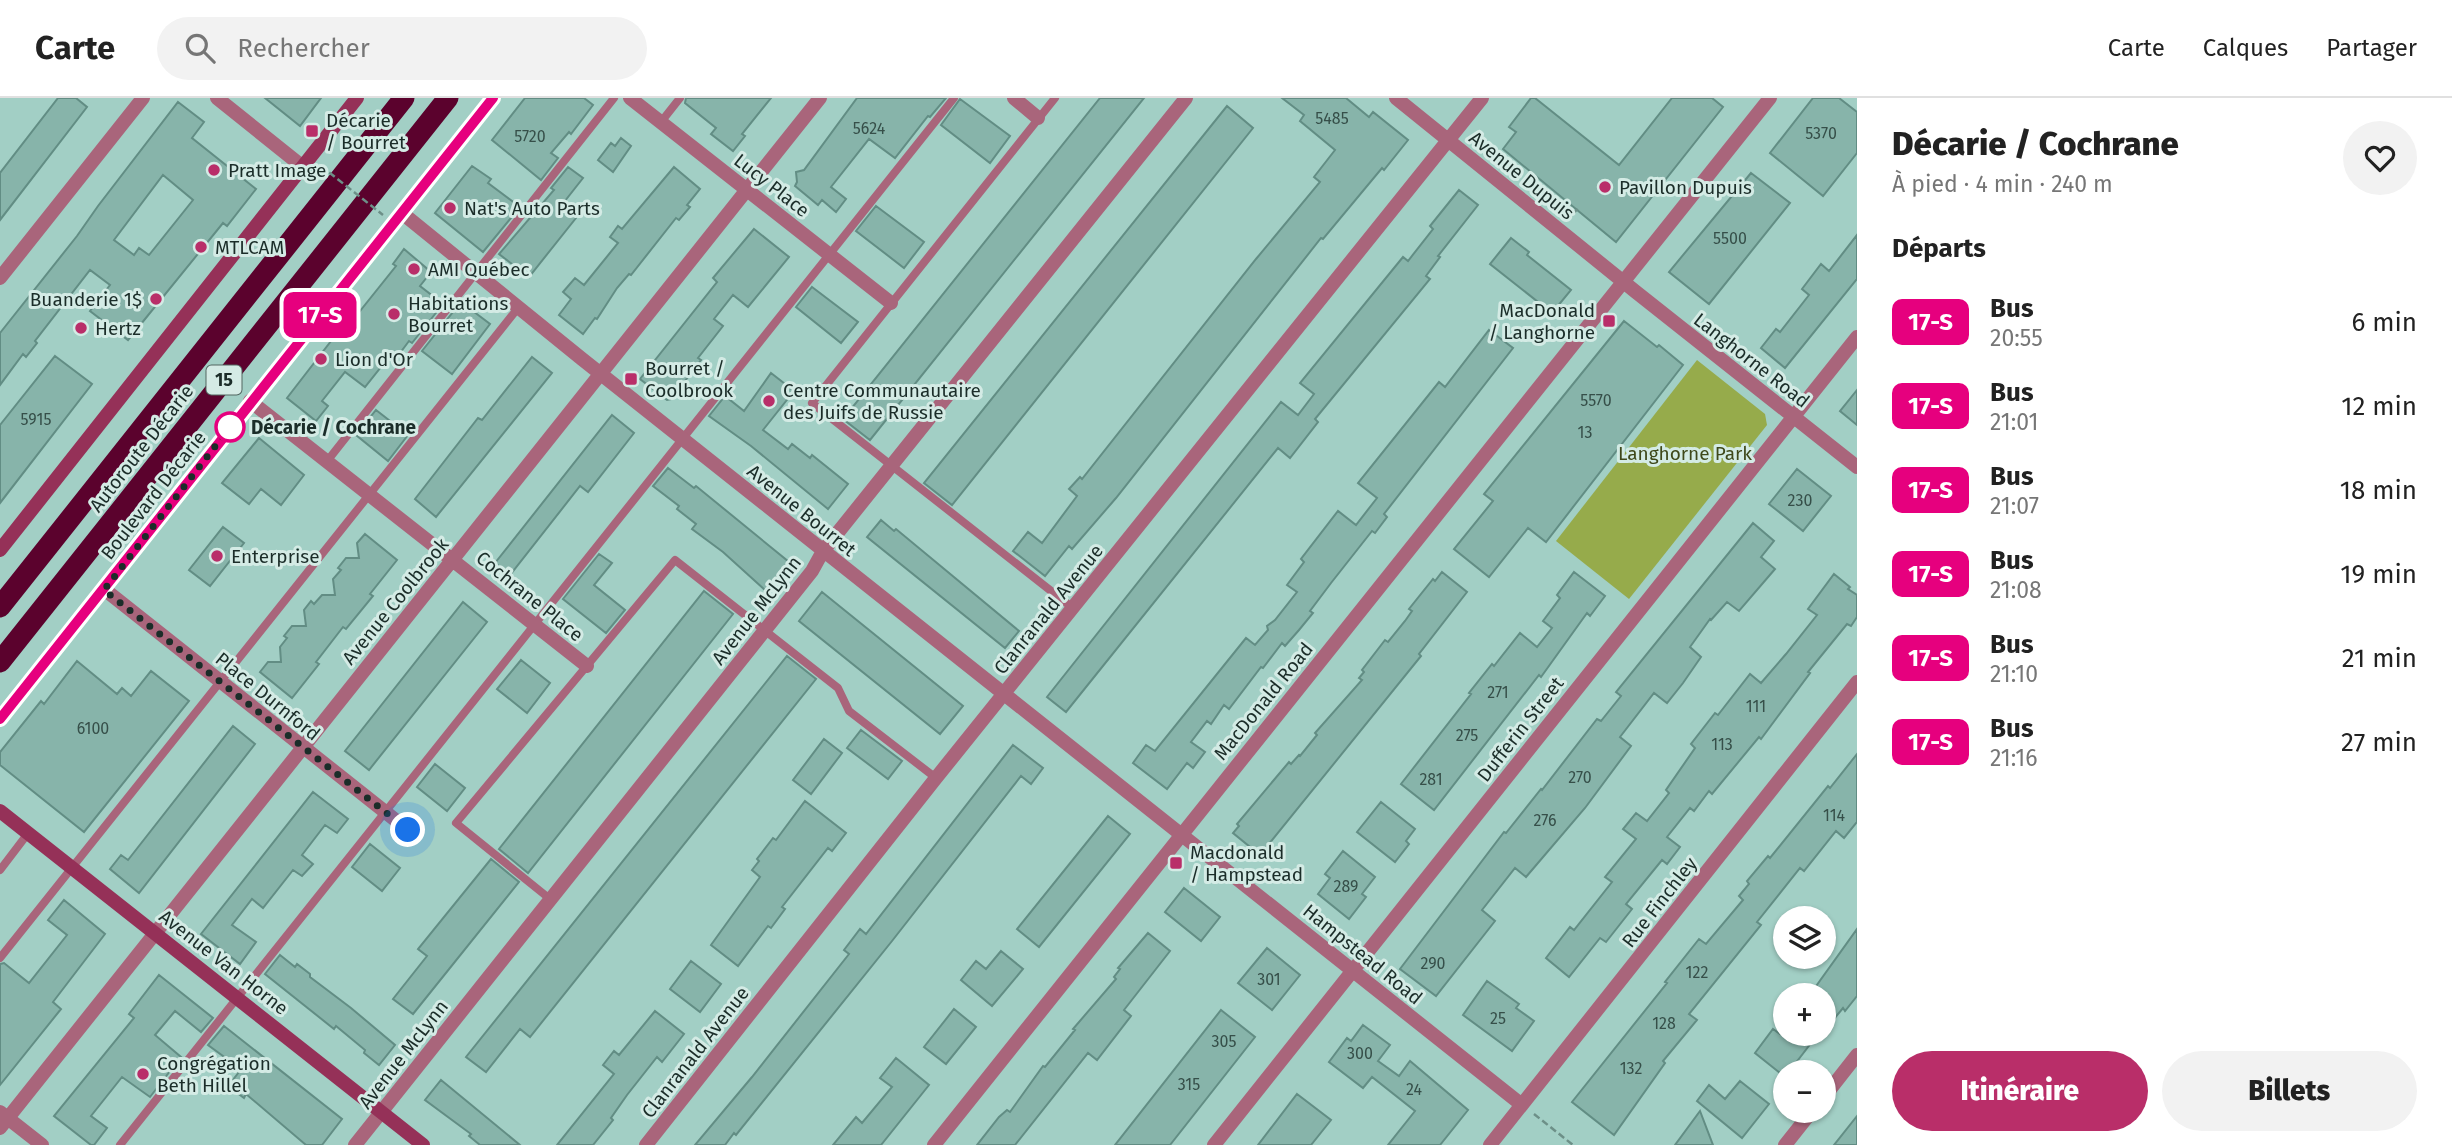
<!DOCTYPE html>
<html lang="fr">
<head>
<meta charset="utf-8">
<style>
	:root { --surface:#fff; --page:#f2f2f2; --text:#222; --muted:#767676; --line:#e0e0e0; --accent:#b92e69 }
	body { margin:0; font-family:"Fira Sans",sans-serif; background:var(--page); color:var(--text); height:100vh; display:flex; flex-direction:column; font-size:26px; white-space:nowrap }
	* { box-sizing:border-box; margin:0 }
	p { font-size:23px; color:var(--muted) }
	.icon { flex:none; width:38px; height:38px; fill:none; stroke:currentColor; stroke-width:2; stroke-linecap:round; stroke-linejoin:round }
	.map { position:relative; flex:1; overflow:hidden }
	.side { display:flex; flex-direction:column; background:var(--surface); width:595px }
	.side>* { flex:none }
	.badge { padding:0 14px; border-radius:10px; font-size:24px; line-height:46px }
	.controls { position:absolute; left:1773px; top:808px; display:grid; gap:14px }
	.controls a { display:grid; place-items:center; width:63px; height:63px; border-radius:50%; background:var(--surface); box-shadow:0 2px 5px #0004; font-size:35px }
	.you { position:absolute; width:35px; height:35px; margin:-18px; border:5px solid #fff; border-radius:50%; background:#1a73e8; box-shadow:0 0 0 10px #1a73e833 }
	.map>.badge { position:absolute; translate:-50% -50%; box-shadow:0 0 0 4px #fff }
	h2 { padding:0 35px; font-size:26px; line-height:63px }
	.round { display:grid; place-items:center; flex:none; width:74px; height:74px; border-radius:37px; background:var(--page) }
	.summary { display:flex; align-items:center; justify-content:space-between; height:119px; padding:0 35px }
	h1 { font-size:33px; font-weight:800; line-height:52px }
	.primary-button { display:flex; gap:14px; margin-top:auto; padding:14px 35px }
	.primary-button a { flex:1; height:80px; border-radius:42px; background:var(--accent); color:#fff; font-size:28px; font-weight:800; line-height:80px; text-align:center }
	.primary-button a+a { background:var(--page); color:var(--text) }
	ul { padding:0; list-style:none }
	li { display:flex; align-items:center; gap:21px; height:84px; padding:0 35px }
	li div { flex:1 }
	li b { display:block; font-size:26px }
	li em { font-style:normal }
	li .badge { min-width:77px; font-weight:700; text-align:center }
	header { display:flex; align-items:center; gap:42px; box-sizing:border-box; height:98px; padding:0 35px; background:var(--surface); border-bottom:2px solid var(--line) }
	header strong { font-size:33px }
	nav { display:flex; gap:38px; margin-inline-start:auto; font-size:24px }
	.search { width:490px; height:63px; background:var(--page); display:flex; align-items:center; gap:18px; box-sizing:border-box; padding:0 24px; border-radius:38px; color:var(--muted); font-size:26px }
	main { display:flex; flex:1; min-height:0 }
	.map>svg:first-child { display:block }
</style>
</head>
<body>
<header>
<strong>Carte</strong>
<div class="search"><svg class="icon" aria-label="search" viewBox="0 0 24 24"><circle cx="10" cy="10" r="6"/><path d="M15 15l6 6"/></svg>Rechercher</div>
<nav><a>Carte</a><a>Calques</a><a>Partager</a></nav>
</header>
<main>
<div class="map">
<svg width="1857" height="1047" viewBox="0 0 1857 1047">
	<rect width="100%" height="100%" fill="#a2cfc5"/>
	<path fill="#96ab4b" d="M1697 262 1765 316 1767 327 1629 501 1556 443Z"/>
	<path fill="#87b4aa" stroke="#628d84" stroke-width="2" fill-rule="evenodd" d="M58 0H76L87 9 0 122V75Z
		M265 0H321L300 28Z
		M525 0H584L593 7 571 36 569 34 551 55 558 60 541 82 492 42Z
		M686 0H771L742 36 745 38 733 53 711 36 716 30 685 5Z
		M857 0H946L930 19 928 18 895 60 869 41 831 89 846 101 836 114 822 102 818 107 795 88 797 84 796 74 804 72Z
		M1100 0H1144L870 342 843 321Z
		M1282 0H1346L1369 19 1373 14 1408 42 1384 72 1382 70 1323 141 1321 140 1116 400 1072 451 1069 448 1045 478 1013 453 1028 434 1042 445 1077 398 1069 391 1080 379 1082 381 1256 161 1320 84 1314 79 1335 52 1300 23 1304 17Z
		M1531 0H1535L1619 67 1672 0H1712L1723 9 1616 144 1503 51 1516 34 1509 29Z
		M1813 0H1839L1857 14V55L1823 98 1770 55Z
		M960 1 1010 38 990 65 941 27Z
		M178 4 204 24 192 40 256 91 227 128 223 125 128 242 90 213 110 187 90 172 35 243 37 245 26 259 23 256 0 287V235L77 138 98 108ZM163 77 193 102 149 157 139 150 134 157 114 142Z
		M1227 8 1253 30 952 407 924 385Z
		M621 40 631 48 613 74 598 62 611 45 615 48Z
		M472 68 491 81 488 85 520 109 483 154 435 115Z
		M568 69 583 80 561 108 576 120 529 179 499 156 554 92 551 90Z
		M674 69 700 91 687 107 690 109 679 122 676 120 631 177 629 176 617 190 597 221 595 220 583 236 559 217 571 201 563 194 575 180 584 187 618 145 610 139 618 128 622 131Z
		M1751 75 1790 105 1709 206 1669 174Z
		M1459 92 1478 107 1438 158 1440 159 1426 178 1430 181 1315 321 1318 324 1290 360 1278 350 1066 614 1047 599 1281 304 1298 317 1314 296 1300 285 1403 159 1408 163 1433 131 1430 128Z
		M876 108 924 144 904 170 856 133Z
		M754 131 789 159 748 209 733 197 714 221 723 228 698 260 701 262 671 301 667 302 640 281 717 184 713 180Z
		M1857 137V181L1785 270 1761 250 1776 231 1780 234 1809 197 1802 191 1821 166 1829 173Z
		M1511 140 1529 154 1527 157 1571 192 1552 215 1490 166Z
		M404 151 431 174 420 188 443 206 412 245 409 243 394 263 389 259 365 289 345 274 322 303 328 308 316 323 287 300 345 225 348 228 396 168 393 166Z
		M812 189 858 224 841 245 796 209Z
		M461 204 490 226 452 276 422 253Z
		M1624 223 1657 249 1659 247 1683 267 1546 444 1528 430 1489 479 1454 451 1493 403 1484 396Z
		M1489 232 1513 250 1384 416 1387 419 1375 435 1372 433 1331 485 1310 513 1313 515 1299 532 1285 548 1282 545 1263 570 1261 569 1229 611 1224 607 1211 626 1207 623 1191 644 1205 654 1193 670 1187 665 1167 691 1133 665 1146 647 1155 653 1246 540 1255 547 1268 532 1267 528 1275 522 1297 494 1287 487 1304 464 1301 461 1338 413 1356 427 1377 400 1358 385 1439 284 1445 289Z
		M55 258 92 286 0 405V327Z
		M532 259 552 275 436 419 415 401 478 320 482 322Z
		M771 275 794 293 763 332 788 351 792 346 810 360 812 357 848 386 828 411 751 348 709 318 725 298 744 313Z
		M1857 292V327L1840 313Z
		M376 312 408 337 388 363 356 337Z
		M612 317 634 335 588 394 580 388 510 477 495 465Z
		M259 340 304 377 281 407 261 391 249 406 222 385Z
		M668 370 694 390 696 388 789 464 766 493 723 454 692 431 696 426 677 411 679 408 653 388Z
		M1797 371 1831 398 1803 433 1769 406Z
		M881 422 894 433 896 431 1019 533 1005 550 867 439Z
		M1753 425 1774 443 1761 459 1775 471 1739 513 1727 504 1711 522 1710 521 1690 549 1701 559 1683 585 1667 605 1654 595 1620 639 1631 648 1585 710 1526 779 1515 770 1482 812 1495 823 1436 898 1400 871 1504 734 1506 735 1541 691 1542 692 1597 621 1601 623 1621 598 1616 594Z
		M223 429 244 445 210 488 189 472Z
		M365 436 397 462 370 496 373 498 346 531 343 529 316 564 319 566 292 600 260 574 268 564H281L280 549 287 540 284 538 292 528H306L304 512 311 503 314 506 322 497H335L333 481 341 472 338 470 346 460H359L357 445Z
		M599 456 612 465 594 487 625 512 606 535 563 501Z
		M1442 474 1467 494 1419 556 1421 558 1260 757 1233 735 1239 728 1237 726 1289 664 1291 666 1299 657 1300 658 1317 637 1315 635 1362 582 1359 580 1364 574 1362 572 1385 542 1388 544 1405 523 1412 513 1409 511 1433 481 1435 483Z
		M1574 474 1605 498 1590 518 1587 515 1541 579 1539 577 1434 712 1401 686 1471 596 1469 595 1492 566 1494 568 1520 535 1537 549 1552 530 1543 523 1560 500 1557 497Z
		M1834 476 1850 489 1848 491 1857 497V519L1851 528 1847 526 1808 574 1810 575 1761 641 1759 639 1712 696 1709 693 1694 713 1690 710 1667 739 1680 749 1667 766 1662 762 1626 806 1632 811 1606 844 1600 840 1569 879 1546 860 1570 829 1574 832 1612 784 1605 779 1636 741 1623 731 1636 715 1647 723 1669 695 1666 692 1695 650 1691 646 1715 615 1718 617 1750 576 1761 585 1786 556 1817 517 1808 511Z
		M704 493 733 516 528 775 499 751Z
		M822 494 963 608 940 636 799 523Z
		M463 504 487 524 369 672 345 653Z
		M787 558 816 581 530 939 520 931 486 974 466 959Z
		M521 562 550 585 527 615 497 591Z
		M77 563 117 596 122 590 131 598 151 573 189 603 84 734 0 667V654L41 603 44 606Z
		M233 628 255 646 139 795 110 771 121 757 128 762Z
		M861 632 902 663 888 681 847 650Z
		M824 641 842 655 811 696 793 682Z
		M1013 647 1043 670 1031 686 1021 678 892 843 736 1037 734 1035 725 1047H695L752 979 849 856 844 852 860 831 866 836Z
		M1857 656V724L1844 740 1836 733 1804 773 1800 770 1757 824 1761 827 1689 916 1697 922 1663 963 1665 965 1614 1037 1572 1004 1667 885 1665 884 1699 841 1706 846 1743 802 1739 798 1749 786 1747 783 1768 758 1770 760 1828 688 1830 690Z
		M435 666 465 690 447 713 417 689Z
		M313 694 348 721 337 735 325 727 302 757 313 766 302 778 293 772 263 810 252 801 232 827 256 844 240 866 201 836Z
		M805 703 846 735 832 753 828 750 782 809 785 811 771 830 768 828 738 868 711 847 760 779 752 772 759 763 757 761 773 740 776 742Z
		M1381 704 1415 731 1406 743 1409 746 1395 764 1357 734Z
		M1108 718 1130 736 1039 849 1017 831Z
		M370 746 400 770 382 793 352 769Z
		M1343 753 1375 779 1362 796 1366 799 1349 821 1318 796 1330 780 1325 776Z
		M491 761 519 784 413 916 393 901 427 858 418 851Z
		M1184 790 1220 819 1201 843 1165 814Z
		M64 802 105 836 53 904 61 911 0 987V866L4 865 29 885 67 837 48 822Z
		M1857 831V898L1845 913 1843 910 1824 933V898H1809Z
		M1148 835 1170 853 1124 912 1131 918 1097 962 1088 955 1015 1047H977L999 1019 1007 1012 1010 1014 1043 968 1045 969 1075 932 1073 931 1116 881 1114 879 1120 871 1118 870Z
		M1267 850 1300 877 1272 912 1238 885Z
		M1001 853 1023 871 992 908 961 882 976 863 986 871Z
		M280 857 295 869 297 866 310 876V879L351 910 395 947 379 967 364 955 365 952 336 928 334 931 265 876Z
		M691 863 721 886 700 914 670 891Z
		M159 877 213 920 201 934 175 913 155 937 181 959 150 999 122 979 91 1018 107 1030 94 1047H91L54 1018 134 920 129 916Z
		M1487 883 1519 906 1516 910 1534 923 1512 953 1463 917Z
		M954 911 976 929 946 966 924 949Z
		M1221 912 1255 939 1170 1047H1115Z
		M655 913 684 936 662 964 657 959 627 997 611 1020 613 1022 593 1047H557L614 976 603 967 614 953 619 957Z
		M1363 927 1390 947 1378 963 1399 978 1410 963 1468 1012 1440 1047H1388L1415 1013 1372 979 1363 990 1329 964 1347 940 1351 943Z
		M224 928 342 1021 322 1047H306L246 996 244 1000 228 988 239 974 225 964 227 961 208 947Z
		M1773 931 1780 936H1818L1788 975H1785V979L1755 955Z
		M896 960 929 987 881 1047H833L856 1019 862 1025 892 989 880 980Z
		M441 982 469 1005 520 1047H480L469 1038 471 1036 425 1002Z
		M1740 983 1769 1006 1742 1040 1697 1003 1709 987 1725 1001Z
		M1297 996 1331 1022 1311 1047H1258Z
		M1700 1013 1713 1047H1675Z
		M1857 1018V1047H1834Z"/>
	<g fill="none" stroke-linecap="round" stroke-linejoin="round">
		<path stroke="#6d9088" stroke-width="2.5" stroke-dasharray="7 3.5" stroke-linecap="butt" d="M1573 116 1578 110
			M1534 1016 1573 1047"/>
		<path stroke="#a9657b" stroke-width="8" d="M1055 0 812 305 1074 511
			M661 24 680 0
			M328 362 614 0
			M0 772 29 734
			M550 801 456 725 675 462 838 590 849 613 936 680
			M0 860 518 210
			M120 1047 954 0"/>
		<path stroke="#a9657b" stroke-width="14" d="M217 0 303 69
			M630 0 891 205
			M1014 0 1038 20
			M1396 0 1636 194 1857 369
			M402 115 582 261 1522 1007
			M0 180 143 0
			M250 303 587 568
			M104 491 408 732
			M1824 999 1857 957
			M0 1014 42 1047
			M0 1030 820 0
			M355 1047 812 473 823 453 1186 0
			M646 1047 936 680 1482 0
			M934 1047 1770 0
			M1214 1047 1857 239
			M1490 1047 1857 584
			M1785 1047 1812 1013"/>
		<path stroke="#953158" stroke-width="14" d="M0 452 357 0
			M0 621 493 0
			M0 713 423 1047"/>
		<path stroke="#5b022d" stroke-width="21" d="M0 509 404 0
			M0 564 448 0"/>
		<path stroke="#6d9088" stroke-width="2.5" stroke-dasharray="7 3.5" stroke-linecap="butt" d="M321 68 383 117"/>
	</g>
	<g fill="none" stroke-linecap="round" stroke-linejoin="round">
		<g stroke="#fff" stroke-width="16">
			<path id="line" d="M0 621 493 0"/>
		</g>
		<use href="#line" stroke="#e6007e" stroke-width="10"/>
		<path stroke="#1b2d29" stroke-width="7" stroke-dasharray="0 12.6" d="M230 329 234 324 104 492 408 732"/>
	</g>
	<g fill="#b92e69" stroke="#d4ebe5" stroke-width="2.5">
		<rect x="305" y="26" width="14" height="14" rx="3.5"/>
		<circle cx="214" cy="72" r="7"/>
		<circle cx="1605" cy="89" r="7"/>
		<circle cx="450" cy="110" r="7"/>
		<circle cx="201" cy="149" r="7"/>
		<circle cx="414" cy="171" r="7"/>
		<circle cx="156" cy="201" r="7"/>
		<circle cx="394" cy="216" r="7"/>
		<rect x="1602" y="216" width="14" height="14" rx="3.5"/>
		<circle cx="81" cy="230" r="7"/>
		<circle cx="321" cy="261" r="7"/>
		<rect x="624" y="274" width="14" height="14" rx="3.5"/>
		<circle cx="769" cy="303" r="7"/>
		<circle cx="217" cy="458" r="7"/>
		<rect x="1169" y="758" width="14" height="14" rx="3.5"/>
		<circle cx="143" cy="976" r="7"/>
	</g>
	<circle fill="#fff" stroke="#e6007e" stroke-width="3.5" cx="230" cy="329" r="14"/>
	<g text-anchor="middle" stroke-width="6" stroke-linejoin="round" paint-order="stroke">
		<g font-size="16" fill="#364f49">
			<text x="1332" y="26">5485</text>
			<text x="869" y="36">5624</text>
			<text x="1821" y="41">5370</text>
			<text x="530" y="44">5720</text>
			<text x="1730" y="146">5500</text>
			<text x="1596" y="308">5570</text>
			<text x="36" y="327">5915</text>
			<text x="1585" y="340">13</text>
			<text x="1800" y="408">230</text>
			<text x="1498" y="600">271</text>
			<text x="1756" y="614">111</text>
			<text x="93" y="636">6100</text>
			<text x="1467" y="643">275</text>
			<text x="1722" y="652">113</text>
			<text x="1580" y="685">270</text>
			<text x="1431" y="687">281</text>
			<text x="1834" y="723">114</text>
			<text x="1545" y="728">276</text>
			<text x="1346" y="794">289</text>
			<text x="1433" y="871">290</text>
			<text x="1697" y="880">122</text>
			<text x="1269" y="887">301</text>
			<text x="1498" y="926">25</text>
			<text x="1664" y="931">128</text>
			<text x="1224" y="949">305</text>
			<text x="1360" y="961">300</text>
			<text x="1631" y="976">132</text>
			<text x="1189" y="992">315</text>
			<text x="1414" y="997">24</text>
		</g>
		<rect fill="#d4ebe5" stroke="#526661" stroke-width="2" x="206.5" y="267.5" width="35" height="29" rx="5"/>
		<g font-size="18" font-weight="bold" fill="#1b2d29">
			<text x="224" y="288">15</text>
		</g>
		<g font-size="19" fill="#1b2d29" stroke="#d4ebe5" text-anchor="start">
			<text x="326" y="29">Décarie<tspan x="326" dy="22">/ Bourret</tspan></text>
			<text x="228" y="79">Pratt Image</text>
			<text x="1619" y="96">Pavillon Dupuis</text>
			<text x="464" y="117">Nat's Auto Parts</text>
			<text x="215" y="156">MTLCAM</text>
			<text x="428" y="178">AMI Québec</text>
			<text x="142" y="208" text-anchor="end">Buanderie 1$</text>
			<text x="408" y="212">Habitations<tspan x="408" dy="22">Bourret</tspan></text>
			<text x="1595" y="219" text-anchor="end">MacDonald<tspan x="1595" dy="22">/ Langhorne</tspan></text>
			<text x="95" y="237">Hertz</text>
			<text x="335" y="268">Lion d'Or</text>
			<text x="645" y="277">Bourret /<tspan x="645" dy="22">Coolbrook</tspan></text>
			<text x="783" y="299">Centre Communautaire<tspan x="783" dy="22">des Juifs de Russie</tspan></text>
			<text x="231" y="465">Enterprise</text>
			<text x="1190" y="761">Macdonald<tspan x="1190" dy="22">/ Hampstead</tspan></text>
			<text x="157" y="972">Congrégation<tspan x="157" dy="22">Beth Hillel</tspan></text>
		</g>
		<g font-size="19" fill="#1b2d29" stroke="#d4ebe5">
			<text transform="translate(1522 77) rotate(39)" y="7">Avenue Dupuis</text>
			<text transform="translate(772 87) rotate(38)" y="7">Lucy Place</text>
			<text transform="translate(1752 262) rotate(38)" y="7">Langhorne Road</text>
			<text transform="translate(141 350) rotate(-52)" y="7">Autoroute Décarie</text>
			<text transform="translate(153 397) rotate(-52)" y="7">Boulevard Décarie</text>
			<text transform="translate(802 412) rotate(39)" y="7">Avenue Bourret</text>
			<text transform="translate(530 498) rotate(39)" y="7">Cochrane Place</text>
			<text transform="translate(395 503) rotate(-51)" y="7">Avenue Coolbrook</text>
			<text transform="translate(1048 511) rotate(-51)" y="7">Clanranald Avenue</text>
			<text transform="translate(756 512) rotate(-52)" y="7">Avenue McLynn</text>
			<text transform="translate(268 598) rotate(39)" y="7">Place Durnford</text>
			<text transform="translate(1263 603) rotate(-51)" y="7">MacDonald Road</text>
			<text transform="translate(1520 631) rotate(-52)" y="7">Dufferin Street</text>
			<text transform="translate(1659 804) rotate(-52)" y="7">Rue Finchley</text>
			<text transform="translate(1363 856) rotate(39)" y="7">Hampstead Road</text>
			<text transform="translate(224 864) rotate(38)" y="7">Avenue Van Horne</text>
			<text transform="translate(695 954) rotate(-52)" y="7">Clanranald Avenue</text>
			<text transform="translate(403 956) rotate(-52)" y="7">Avenue McLynn</text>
		</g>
		<g font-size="19" font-weight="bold" fill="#1b2d29" stroke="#d4ebe5" text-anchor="start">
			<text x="251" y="336">Décarie / Cochrane</text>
		</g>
		<g font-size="19" fill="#3e481a" stroke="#d4ebe5">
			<text x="1685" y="362">Langhorne Park</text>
		</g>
	</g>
</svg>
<div class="controls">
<a><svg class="icon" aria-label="layers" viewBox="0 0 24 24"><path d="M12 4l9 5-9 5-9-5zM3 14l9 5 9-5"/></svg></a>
<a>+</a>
<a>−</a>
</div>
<div class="you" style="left:408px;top:732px"></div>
<b class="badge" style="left:320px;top:217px;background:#e6007e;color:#fff">17-S</b>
</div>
<section class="side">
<div class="summary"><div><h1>Décarie / Cochrane</h1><p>À pied · 4 min · 240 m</p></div><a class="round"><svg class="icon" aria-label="heart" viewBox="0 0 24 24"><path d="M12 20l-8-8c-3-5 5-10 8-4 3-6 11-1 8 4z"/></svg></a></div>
<h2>Départs</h2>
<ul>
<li><span class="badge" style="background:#e6007e;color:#fff">17-S</span><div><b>Bus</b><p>20:55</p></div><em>6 min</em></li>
<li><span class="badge" style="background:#e6007e;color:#fff">17-S</span><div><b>Bus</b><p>21:01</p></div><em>12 min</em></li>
<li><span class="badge" style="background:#e6007e;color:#fff">17-S</span><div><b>Bus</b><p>21:07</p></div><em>18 min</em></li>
<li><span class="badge" style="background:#e6007e;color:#fff">17-S</span><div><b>Bus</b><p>21:08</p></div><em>19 min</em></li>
<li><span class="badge" style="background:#e6007e;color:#fff">17-S</span><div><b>Bus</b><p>21:10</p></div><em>21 min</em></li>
<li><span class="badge" style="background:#e6007e;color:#fff">17-S</span><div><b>Bus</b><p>21:16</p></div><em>27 min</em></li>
</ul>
<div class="primary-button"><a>Itinéraire</a><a>Billets</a></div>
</section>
</main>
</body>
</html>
